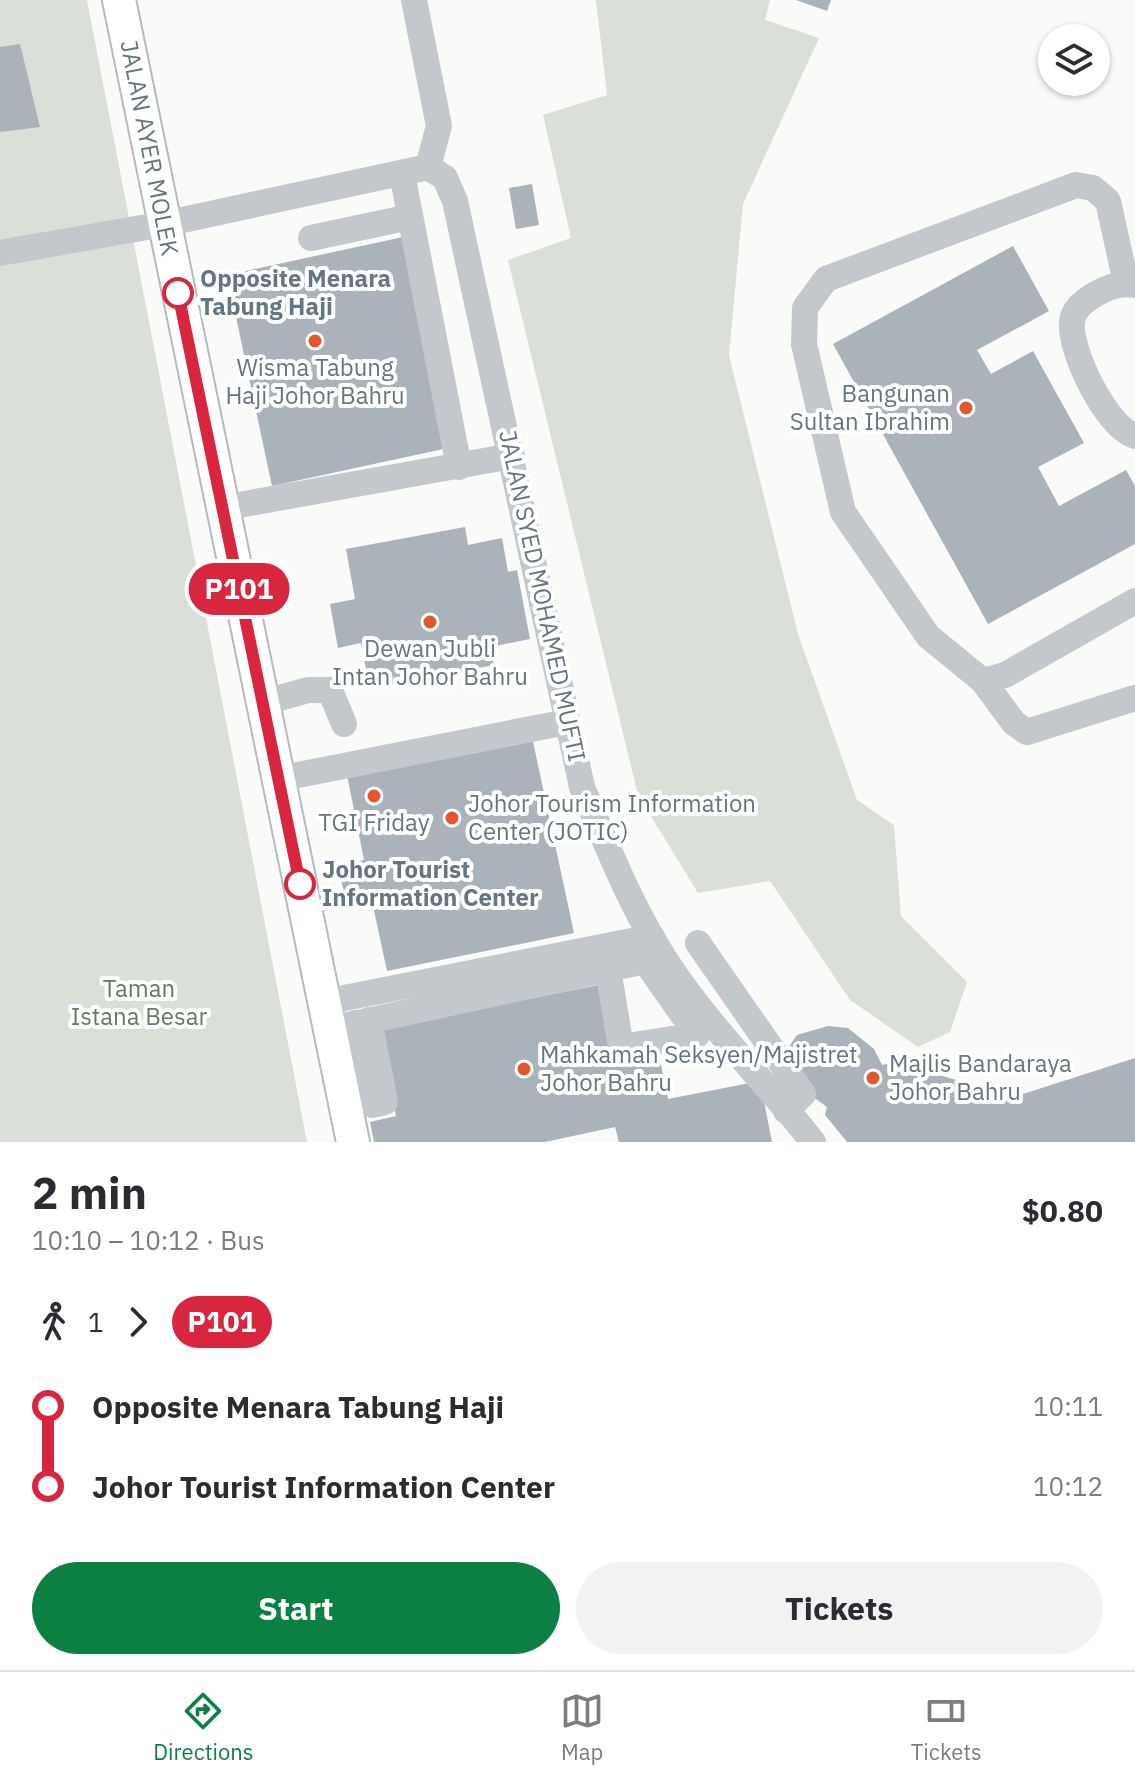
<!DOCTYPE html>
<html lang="en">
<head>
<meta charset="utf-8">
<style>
	:root { --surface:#fff; --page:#f2f2f3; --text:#2b2b33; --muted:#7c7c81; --line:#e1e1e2; --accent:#0b8043 }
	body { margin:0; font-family:"IBM Plex Sans",sans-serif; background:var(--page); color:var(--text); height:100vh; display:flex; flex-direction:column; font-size:30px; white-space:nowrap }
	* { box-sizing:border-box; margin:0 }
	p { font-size:26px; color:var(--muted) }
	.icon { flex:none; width:44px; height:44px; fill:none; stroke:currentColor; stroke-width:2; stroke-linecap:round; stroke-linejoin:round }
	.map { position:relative; height:1142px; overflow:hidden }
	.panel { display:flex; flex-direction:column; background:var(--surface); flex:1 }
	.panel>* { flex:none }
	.badge { padding:0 16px; border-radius:26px; font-size:28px; line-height:52px }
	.fabs { position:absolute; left:1038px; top:24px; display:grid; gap:16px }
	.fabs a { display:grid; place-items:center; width:72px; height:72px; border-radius:50%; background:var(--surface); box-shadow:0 2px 6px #0004; font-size:40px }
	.map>.badge { position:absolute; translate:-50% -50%; box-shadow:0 0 0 4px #fff }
	.legs { display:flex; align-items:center; gap:12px; height:88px; padding:0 32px; font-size:26px }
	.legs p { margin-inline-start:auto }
	.overview { display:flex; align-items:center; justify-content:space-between; height:136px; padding:0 32px }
	h1 { font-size:44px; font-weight:800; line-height:60px }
	.cta { display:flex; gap:16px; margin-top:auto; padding:16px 32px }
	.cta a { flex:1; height:92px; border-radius:48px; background:var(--accent); color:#fff; font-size:32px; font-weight:800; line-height:92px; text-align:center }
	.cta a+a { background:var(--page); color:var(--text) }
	ul { padding:0 32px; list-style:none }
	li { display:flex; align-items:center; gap:28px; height:80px; font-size:30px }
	li i { display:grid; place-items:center; width:12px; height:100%; margin:0 10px; background:currentColor }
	li i::after { content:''; width:20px; height:20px; margin:-10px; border:6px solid; border-radius:50%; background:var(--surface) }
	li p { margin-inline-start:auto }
	li:first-child i { background:linear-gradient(#0000 50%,currentColor 0) }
	li:last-child i { background:linear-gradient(currentColor 50%,#0000 0) }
	.dock { display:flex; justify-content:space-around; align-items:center; height:112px; border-top:2px solid var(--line); background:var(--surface); font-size:22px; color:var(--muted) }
	.dock a { display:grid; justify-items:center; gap:4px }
	.dock .current { color:var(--accent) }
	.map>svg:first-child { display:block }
</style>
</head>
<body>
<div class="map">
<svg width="1135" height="1142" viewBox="0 0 1135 1142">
	<rect width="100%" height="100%" fill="#fafaf8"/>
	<path fill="#dadfd7" d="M0 0H87L307 1142H0Z
		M596 0H770L765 20 819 38 743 204 729 355 798 634 857 800 894 825 901 916 967 982 950 1032 918 1047 850 1000 770 881 698 893 638 795 508 260 571 238 543 115 607 95Z"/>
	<path fill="#aab3b9" d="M796 0H831L827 11Z
		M20 44 40 127 0 132V47Z
		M532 184 539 225 516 229 509 188Z
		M403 237 448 448 272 486 227 275Z
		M1013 246 1049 311 977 350 991 374 1033 351 1084 443 1038 467 1059 506 1126 470 1135 486V544L988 624 833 344Z
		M465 527 468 545 502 538 508 572 517 570 530 639 490 647 494 665 383 686 380 672 367 674 361 643 338 648 330 604 355 599 346 549Z
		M532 737 574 933 387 971 370 892 345 898 338 866 364 860 347 775Z
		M603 984 618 1058 658 1050 668 1099 760 1081 772 1142H619L615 1127 545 1142H374L370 1122 396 1116 379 1029Z
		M828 1026 848 1028 874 1049 882 1065 895 1062 1014 1097 1135 1058V1142H847L825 1115 827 1107 806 1092 786 1065 788 1048 797 1035Z"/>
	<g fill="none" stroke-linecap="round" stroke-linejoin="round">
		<g stroke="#b5babe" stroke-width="36">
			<path id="major" d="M119 0 353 1142"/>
		</g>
		<path stroke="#c3c8cc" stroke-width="26" d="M414 0 439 126 428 167
			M428 167 445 178 455 201 582 787C608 848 633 912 670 967 712 1030 766 1082 813 1142
			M402 174 459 467
			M311 238 410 217
			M0 253 164 224 428 167
			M1126 283 1108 201 1093 188 1076 185 826 279 805 308 804 344 843 512 928 636 983 681 1005 675 1135 601
			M1135 285C1120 282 1107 287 1094 295 1084 301 1073 309 1072 322 1069 351 1107 428 1135 436
			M222 508 512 456
			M983 681 1014 723 1027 732 1135 698
			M262 703 308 690H330L344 724
			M298 775 567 722
			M698 943 803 1094 786 1111
			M324 1002 652 937
			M355 1023 372 1105 385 1102 369 1020
			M330 1029 645 961 697 1035 621 1047 608 969"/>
		<use href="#major" stroke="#fff" stroke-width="32"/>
	</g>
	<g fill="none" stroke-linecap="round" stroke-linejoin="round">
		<g stroke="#fff" stroke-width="18">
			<path id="line-1" d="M178 293 300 884"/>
		</g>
		<use href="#line-1" stroke="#d7263d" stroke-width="12"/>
	</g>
	<g fill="#fff" stroke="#d7263d" stroke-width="4">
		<circle cx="178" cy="293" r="14"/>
		<circle cx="300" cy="884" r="14"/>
	</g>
	<g fill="#e4572e" stroke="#fff" stroke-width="3">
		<circle cx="315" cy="341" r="8"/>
		<circle cx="966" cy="408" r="8"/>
		<circle cx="430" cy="622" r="8"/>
		<circle cx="374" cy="796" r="8"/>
		<circle cx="452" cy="818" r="8"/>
		<circle cx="524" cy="1069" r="8"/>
		<circle cx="873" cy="1078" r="8"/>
	</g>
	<g text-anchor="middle" stroke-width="8" stroke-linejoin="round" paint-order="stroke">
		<g font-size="24" fill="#657683" stroke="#fff">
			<text transform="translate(149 148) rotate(79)" y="8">JALAN AYER MOLEK</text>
			<text transform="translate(542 596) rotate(78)" y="8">JALAN SYED MOHAMED MUFTI</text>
		</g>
		<g font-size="24" font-weight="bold" fill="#657683" stroke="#fff" text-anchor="start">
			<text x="200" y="287">Opposite Menara<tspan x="200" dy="28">Tabung Haji</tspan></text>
			<text x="322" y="878">Johor Tourist<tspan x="322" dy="28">Information Center</tspan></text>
		</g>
		<g font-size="24" fill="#657683" stroke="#fff">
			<text x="315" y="376">Wisma Tabung<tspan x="315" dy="28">Haji Johor Bahru</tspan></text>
			<text x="950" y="402" text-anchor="end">Bangunan<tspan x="950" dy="28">Sultan Ibrahim</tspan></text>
			<text x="430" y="657">Dewan Jubli<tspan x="430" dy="28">Intan Johor Bahru</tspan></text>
			<text x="468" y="812" text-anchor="start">Johor Tourism Information<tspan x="468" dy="28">Center (JOTIC)</tspan></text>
			<text x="374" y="831">TGI Friday</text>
			<text x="540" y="1063" text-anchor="start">Mahkamah Seksyen/Majistret<tspan x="540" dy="28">Johor Bahru</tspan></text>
			<text x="889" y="1072" text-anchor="start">Majlis Bandaraya<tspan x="889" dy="28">Johor Bahru</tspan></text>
		</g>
		<g font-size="24" fill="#687a64" stroke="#fff">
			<text x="139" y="997">Taman<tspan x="139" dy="28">Istana Besar</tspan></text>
		</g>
	</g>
</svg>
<div class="fabs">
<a><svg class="icon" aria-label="layers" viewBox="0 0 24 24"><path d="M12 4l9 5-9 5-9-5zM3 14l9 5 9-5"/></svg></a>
</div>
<b class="badge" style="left:239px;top:589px;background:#d7263d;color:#fff">P101</b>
</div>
<section class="panel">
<div class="overview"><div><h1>2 min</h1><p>10:10 – 10:12 · Bus</p></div><b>$0.80</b></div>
<div class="legs"><svg class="icon" aria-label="walk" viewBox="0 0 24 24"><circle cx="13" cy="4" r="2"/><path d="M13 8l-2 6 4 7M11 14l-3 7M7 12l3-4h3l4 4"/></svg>1<svg class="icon" aria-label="forward" viewBox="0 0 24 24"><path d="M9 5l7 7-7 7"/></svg><b class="badge" style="background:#d7263d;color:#fff">P101</b></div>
<ul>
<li><i style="color:#d7263d"></i><b>Opposite Menara Tabung Haji</b><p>10:11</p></li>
<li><i style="color:#d7263d"></i><b>Johor Tourist Information Center</b><p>10:12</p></li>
</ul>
<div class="cta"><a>Start</a><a>Tickets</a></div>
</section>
<nav class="dock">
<a class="current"><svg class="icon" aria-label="directions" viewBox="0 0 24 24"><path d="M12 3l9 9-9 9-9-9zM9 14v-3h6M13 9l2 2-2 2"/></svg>Directions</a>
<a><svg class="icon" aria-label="map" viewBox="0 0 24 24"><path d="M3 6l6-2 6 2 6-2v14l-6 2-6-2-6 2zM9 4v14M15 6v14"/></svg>Map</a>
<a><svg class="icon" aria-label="tickets" viewBox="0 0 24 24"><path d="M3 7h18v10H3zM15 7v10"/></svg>Tickets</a>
</nav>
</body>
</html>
